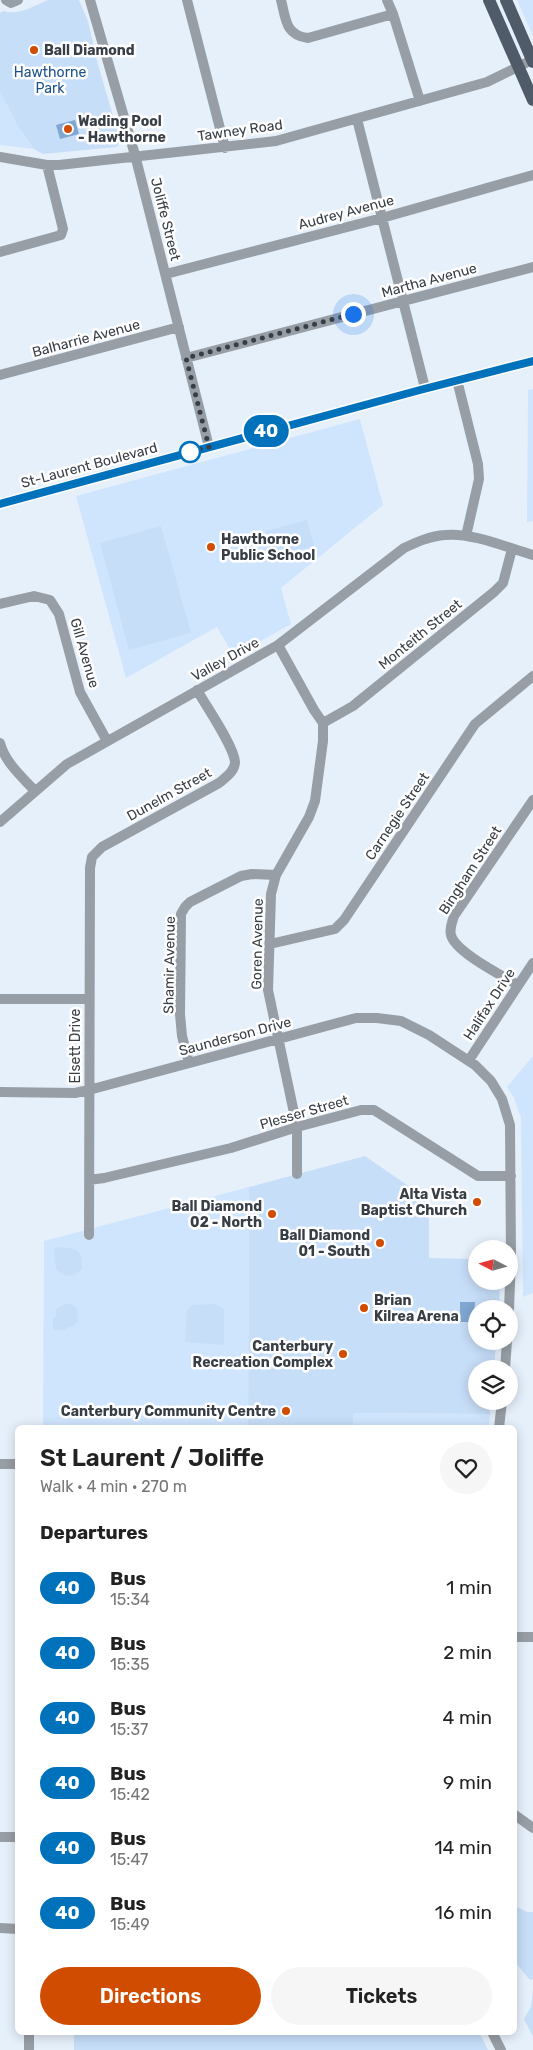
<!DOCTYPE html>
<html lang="en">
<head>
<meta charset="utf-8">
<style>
	:root { --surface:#fff; --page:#f6f6f6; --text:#222; --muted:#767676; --accent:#d04c00 }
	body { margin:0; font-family:Rubik,sans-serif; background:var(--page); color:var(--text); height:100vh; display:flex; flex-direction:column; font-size:19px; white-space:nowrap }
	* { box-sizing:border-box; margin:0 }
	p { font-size:16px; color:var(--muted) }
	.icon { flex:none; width:28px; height:28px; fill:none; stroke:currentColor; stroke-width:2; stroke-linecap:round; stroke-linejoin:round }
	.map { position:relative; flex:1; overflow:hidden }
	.side { position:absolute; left:15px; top:1425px; width:502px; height:610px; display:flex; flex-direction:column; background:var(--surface); border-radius:8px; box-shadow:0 2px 12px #0003 }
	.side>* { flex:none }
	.badge { padding:0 10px; border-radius:16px; font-size:18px; line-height:32px }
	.needle { width:32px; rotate:276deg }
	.controls { position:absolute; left:468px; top:1240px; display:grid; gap:10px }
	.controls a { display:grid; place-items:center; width:50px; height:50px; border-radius:50%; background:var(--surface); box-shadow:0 2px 12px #0003; font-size:25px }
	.you { position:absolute; width:25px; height:25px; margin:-12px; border:4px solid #fff; border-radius:50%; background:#1a73e8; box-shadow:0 0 0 8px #1a73e833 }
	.map>.badge { position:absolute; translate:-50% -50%; box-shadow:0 0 0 2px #fff }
	h2 { padding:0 25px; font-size:19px; line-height:45px }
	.round { display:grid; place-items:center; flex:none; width:52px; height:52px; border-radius:26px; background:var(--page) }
	.headline { display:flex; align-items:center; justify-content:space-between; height:85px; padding:0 25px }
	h1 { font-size:24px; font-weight:600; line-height:38px }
	.action { display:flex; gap:10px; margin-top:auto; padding:10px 25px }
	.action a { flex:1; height:58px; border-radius:30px; background:var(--accent); color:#fff; font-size:20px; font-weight:600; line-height:58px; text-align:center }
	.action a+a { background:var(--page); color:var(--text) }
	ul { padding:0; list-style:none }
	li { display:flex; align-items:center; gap:15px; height:65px; padding:0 25px }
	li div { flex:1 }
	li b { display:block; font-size:19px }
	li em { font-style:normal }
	li .badge { min-width:55px; font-weight:700; text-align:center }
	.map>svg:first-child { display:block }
</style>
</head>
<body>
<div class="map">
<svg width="533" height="2050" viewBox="0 0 533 2050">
	<rect width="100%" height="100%" fill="#e6f0fb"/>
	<path fill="#cfe5fe" d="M517 0H533V36Z
		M0 92 16 123 34 149 0 145Z
		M533 389V521L527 522 528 390Z
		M360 419 383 505 281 588 291 624 234 656 217 627 126 678 76 496Z
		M533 1056V1293L523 1297 521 1118 514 1098 507 1087Z
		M249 1187 248 1427 43 1428 44 1241Z
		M354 1413 490 1414 489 1427 353 1428Z"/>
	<path fill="#c7def8" d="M48 0H79L88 21 97 61 120 140 117 147 43 154 34 149 16 123 0 92V13L3 11C19 16 33 6 48 0Z
		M307 520 314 546 272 557 266 531Z
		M161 526 191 633 129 650 100 543Z
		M365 1156 429 1200V1258L476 1259V1281H500L499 1309H476V1341H496L494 1369H476V1401H491L490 1414 354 1413 353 1427 248 1428 249 1187Z
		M56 1247 75 1249 81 1255 82 1269C73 1278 65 1278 56 1269L54 1250Z
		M65 1304H72L77 1308 78 1321 74 1326 67 1328V1330H55L53 1328V1317H56V1309Z
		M215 1304 224 1309V1345L185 1342 187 1310 193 1305Z
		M515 1906 527 1912H533V1979L530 1980 515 1962Z
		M533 1990V2037L524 2019 531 2007Z
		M479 2032 488 2050H74V2032Z"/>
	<path fill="#80a7d1" d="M75 120 79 134 60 139 56 125Z
		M460 1302H475L474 1322H460Z"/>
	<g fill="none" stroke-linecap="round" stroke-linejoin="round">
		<path stroke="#979ea5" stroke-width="10" d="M6 0 11 3 18 0
			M90 0 135 155 209 447
			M187 0 225 148
			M281 0C286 19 285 35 308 38L393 14
			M387 0 393 14 420 101
			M357 119 425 388
			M0 157 47 165H59L276 141 487 82 532 60
			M0 252 61 235 63 229 47 165
			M166 274 382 218 533 175
			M186 358 533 267
			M0 375 179 327
			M457 380 478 464 479 479 466 536
			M0 504 420 390 533 361
			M0 604 34 596 50 600 59 614 80 692 107 741
			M278 645 314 710 323 723V741L315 801 309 817 276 875 271 894 268 990 297 1127V1174
			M323 723 353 706 494 592 503 583 512 549
			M0 743C5 762 21 776 35 791
			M0 822 67 764 278 645 404 548C417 542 430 536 445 535 471 532 508 548 533 555
			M270 944 335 929 344 920 475 724 533 676
			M518 985C503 976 455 952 451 935 449 928 452 923 454 916L533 800
			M0 999H89
			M469 1060 533 963
			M189 1063 182 1036 180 1014 181 914 185 907 190 902 241 876 252 874 276 875
			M0 1092 75 1093 89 1090 356 1018H377L401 1021 429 1035 475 1065 491 1081 502 1099 510 1125 511 1259 509 1309
			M89 1180 104 1178 231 1148 297 1127 361 1110H374L478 1176H511
			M89 1235 90 868 92 857 102 847 219 783C226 777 235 771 235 762 234 746 206 706 197 690
			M505 1369 507 1341
			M499 1428 502 1401
			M0 1464H18
			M515 1637H533
			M515 1815 533 1828
			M0 1837H18
			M0 1928 18 1929
			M29 2032V2050
			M492 2032 501 2050"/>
		<path stroke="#505b69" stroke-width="12" d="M489 0 533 100
			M506 0 533 62"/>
	</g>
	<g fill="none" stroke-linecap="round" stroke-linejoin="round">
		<g stroke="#fff" stroke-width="11">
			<path id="line" d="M0 504 420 390 533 361"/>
		</g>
		<use href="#line" stroke="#0072bc" stroke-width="8"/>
		<path stroke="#373e45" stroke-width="5" stroke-dasharray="0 9" d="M190 452 182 454 209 447 186 358 353 314"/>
	</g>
	<g fill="#d04c00" stroke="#fff" stroke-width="2">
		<circle cx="34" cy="50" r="5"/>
		<circle cx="68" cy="129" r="5"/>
		<circle cx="211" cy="547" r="5"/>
		<circle cx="477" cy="1202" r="5"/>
		<circle cx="272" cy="1214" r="5"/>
		<circle cx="380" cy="1243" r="5"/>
		<circle cx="364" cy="1308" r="5"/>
		<circle cx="343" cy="1354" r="5"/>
		<circle cx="286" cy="1411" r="5"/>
	</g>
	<circle fill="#fff" stroke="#0072bc" stroke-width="2.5" cx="190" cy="452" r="10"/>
	<g text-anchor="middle" stroke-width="5" stroke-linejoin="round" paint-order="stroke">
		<g font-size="14" font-weight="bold" fill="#373e45" stroke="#fff" text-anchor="end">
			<text x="44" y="55" text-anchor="start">Ball Diamond</text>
			<text x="78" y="126" text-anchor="start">Wading Pool<tspan x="78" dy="16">- Hawthorne</tspan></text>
			<text x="221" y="544" text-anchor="start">Hawthorne<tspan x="221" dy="16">Public School</tspan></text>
			<text x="467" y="1199">Alta Vista<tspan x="467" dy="16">Baptist Church</tspan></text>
			<text x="262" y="1211">Ball Diamond<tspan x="262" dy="16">02 - North</tspan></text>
			<text x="370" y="1240">Ball Diamond<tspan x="370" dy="16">01 - South</tspan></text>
			<text x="374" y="1305" text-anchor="start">Brian<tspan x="374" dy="16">Kilrea Arena</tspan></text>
			<text x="333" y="1351">Canterbury<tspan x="333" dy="16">Recreation Complex</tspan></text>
			<text x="276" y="1416">Canterbury Community Centre</text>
		</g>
		<g font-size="14" fill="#1c5288" stroke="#fff">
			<text x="50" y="77">Hawthorne<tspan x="50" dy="16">Park</tspan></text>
		</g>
		<g font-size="14" fill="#373e45" stroke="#fff">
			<text transform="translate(240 130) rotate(-8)" y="5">Tawney Road</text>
			<text transform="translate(346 212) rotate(-15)" y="5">Audrey Avenue</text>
			<text transform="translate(166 219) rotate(76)" y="5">Joliffe Street</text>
			<text transform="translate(429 280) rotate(-15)" y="5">Martha Avenue</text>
			<text transform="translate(86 338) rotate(-15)" y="5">Balharrie Avenue</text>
			<text transform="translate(89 465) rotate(-15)" y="5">St-Laurent Boulevard</text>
			<text transform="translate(420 634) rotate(-39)" y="5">Monteith Street</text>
			<text transform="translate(85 653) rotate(74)" y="5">Gill Avenue</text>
			<text transform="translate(225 659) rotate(-29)" y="5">Valley Drive</text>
			<text transform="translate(169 794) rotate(-29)" y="5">Dunelm Street</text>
			<text transform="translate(397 816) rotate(-56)" y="5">Carnegie Street</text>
			<text transform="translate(470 870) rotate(-57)" y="5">Bingham Street</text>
			<text transform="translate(257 944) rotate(-89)" y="5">Goren Avenue</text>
			<text transform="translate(169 965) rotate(-89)" y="5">Shamir Avenue</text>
			<text transform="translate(489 1004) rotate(-57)" y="5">Halifax Drive</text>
			<text transform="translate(235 1036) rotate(-15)" y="5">Saunderson Drive</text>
			<text transform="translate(75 1046) rotate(-90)" y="5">Elsett Drive</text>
			<text transform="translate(304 1112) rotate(-16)" y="5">Plesser Street</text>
		</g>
	</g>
</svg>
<div class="controls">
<a><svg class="needle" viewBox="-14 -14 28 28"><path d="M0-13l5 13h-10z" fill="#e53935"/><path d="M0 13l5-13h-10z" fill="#767676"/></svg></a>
<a><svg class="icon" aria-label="locate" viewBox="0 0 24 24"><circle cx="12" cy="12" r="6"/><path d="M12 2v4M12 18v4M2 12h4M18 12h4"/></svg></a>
<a><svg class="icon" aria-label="layers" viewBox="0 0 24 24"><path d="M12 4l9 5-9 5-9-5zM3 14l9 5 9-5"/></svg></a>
</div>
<div class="you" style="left:353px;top:314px"></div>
<b class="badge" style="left:266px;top:431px;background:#0072bc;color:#fff">40</b>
<section class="side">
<div class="headline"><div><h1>St Laurent / Joliffe</h1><p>Walk · 4 min · 270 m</p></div><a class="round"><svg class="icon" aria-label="heart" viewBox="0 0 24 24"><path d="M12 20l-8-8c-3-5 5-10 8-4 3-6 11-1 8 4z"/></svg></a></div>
<h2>Departures</h2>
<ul>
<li><span class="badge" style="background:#0072bc;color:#fff">40</span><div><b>Bus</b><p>15:34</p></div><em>1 min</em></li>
<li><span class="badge" style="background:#0072bc;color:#fff">40</span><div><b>Bus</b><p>15:35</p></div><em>2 min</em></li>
<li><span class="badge" style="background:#0072bc;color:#fff">40</span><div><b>Bus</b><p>15:37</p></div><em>4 min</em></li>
<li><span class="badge" style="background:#0072bc;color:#fff">40</span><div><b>Bus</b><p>15:42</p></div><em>9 min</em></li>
<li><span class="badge" style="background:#0072bc;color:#fff">40</span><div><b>Bus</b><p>15:47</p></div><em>14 min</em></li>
<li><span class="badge" style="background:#0072bc;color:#fff">40</span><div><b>Bus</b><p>15:49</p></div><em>16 min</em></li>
</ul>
<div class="action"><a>Directions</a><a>Tickets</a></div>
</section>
</div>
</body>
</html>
